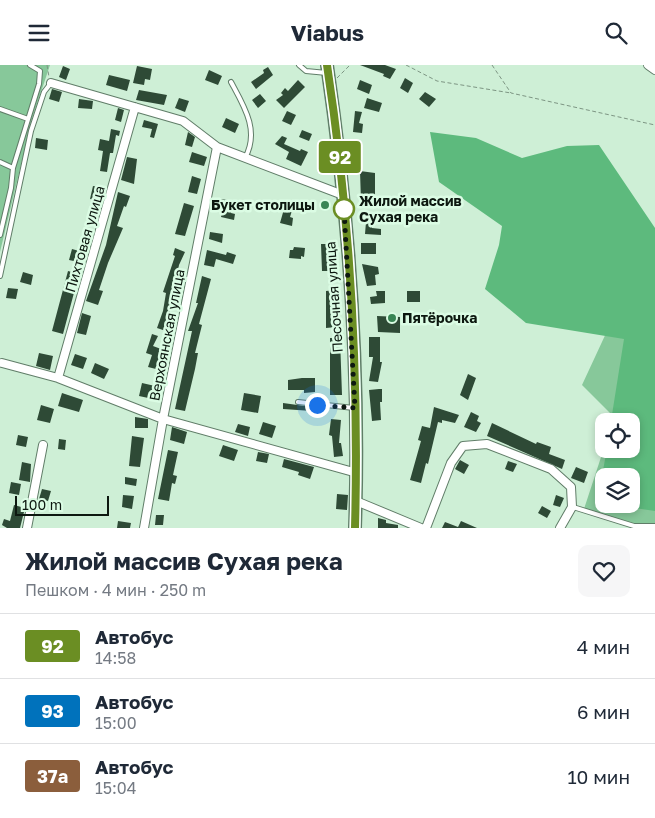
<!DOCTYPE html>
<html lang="ru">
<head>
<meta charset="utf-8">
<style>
	:root { --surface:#fff; --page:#f6f6f7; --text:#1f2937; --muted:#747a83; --line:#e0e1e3 }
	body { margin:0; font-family:"Golos Text",sans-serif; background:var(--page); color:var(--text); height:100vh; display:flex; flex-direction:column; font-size:19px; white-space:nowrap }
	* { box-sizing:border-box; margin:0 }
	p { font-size:16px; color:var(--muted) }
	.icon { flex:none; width:28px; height:28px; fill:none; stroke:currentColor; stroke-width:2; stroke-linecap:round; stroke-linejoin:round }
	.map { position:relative; height:463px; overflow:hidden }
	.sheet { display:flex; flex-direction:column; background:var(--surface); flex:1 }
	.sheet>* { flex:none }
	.badge { padding:0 10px; border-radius:4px; font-size:18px; line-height:32px }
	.fabs { position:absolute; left:595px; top:348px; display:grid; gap:10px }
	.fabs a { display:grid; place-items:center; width:45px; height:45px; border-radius:10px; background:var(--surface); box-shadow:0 2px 8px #0003; font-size:25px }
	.scale { position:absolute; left:15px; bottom:12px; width:94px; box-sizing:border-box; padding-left:5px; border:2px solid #0d1810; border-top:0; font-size:14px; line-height:18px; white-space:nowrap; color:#0d1810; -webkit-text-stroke:4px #dbfce4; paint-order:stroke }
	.you { position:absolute; width:25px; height:25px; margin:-12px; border:4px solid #fff; border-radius:50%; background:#1a73e8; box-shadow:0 0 0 8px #1a73e833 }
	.map>.badge { position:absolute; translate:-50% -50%; box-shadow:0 0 0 2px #fff }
	.round { display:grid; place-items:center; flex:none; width:52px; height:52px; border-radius:10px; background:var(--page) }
	.head { display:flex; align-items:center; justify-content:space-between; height:85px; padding:0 25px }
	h1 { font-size:24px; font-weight:700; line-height:38px }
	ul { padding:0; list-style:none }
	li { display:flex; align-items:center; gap:15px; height:65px; padding:0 25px; border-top:1px solid var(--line) }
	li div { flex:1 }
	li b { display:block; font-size:19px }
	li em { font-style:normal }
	li .badge { min-width:55px; font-weight:700; text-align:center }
	header { display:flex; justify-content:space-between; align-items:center; height:65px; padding:0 25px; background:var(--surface); font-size:22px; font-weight:700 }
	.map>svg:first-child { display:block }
</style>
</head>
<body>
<header><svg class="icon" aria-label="menu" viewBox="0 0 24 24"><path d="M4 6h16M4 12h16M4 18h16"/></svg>Viabus<svg class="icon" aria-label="search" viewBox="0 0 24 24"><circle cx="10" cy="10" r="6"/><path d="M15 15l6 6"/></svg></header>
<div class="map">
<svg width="655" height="463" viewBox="0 0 655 463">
	<rect width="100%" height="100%" fill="#ceefd6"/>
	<path fill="#87c89a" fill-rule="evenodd" d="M0 0H50L32 54 0 187Z
		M655 192V460H633L584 444 604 383 631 384V356L614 352 582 320 608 264ZM604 411H631V439H604Z"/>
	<path fill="#5dba7d" d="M430 67 476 73 522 93 567 81 599 80 655 163V446L607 439H631V411H604V438L597 437 607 384H631V356H611L624 274 526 258 485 224 499 180 502 161 439 117Z"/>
	<path fill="#2e4a36" d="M360 0H385L396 4 390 14 383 11 384 9Z
		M63 1 70 4 66 15 59 12Z
		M137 1 152 4 150 15 145 14 144 20 133 18Z
		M268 2 273 10 256 24 251 17 264 8 263 5Z
		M209 5 222 11 218 20 205 15Z
		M109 10 130 15 127 26 106 20Z
		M405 13 413 18 408 28 400 23Z
		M298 15 305 22 284 43 276 35 283 30 281 28 285 23 288 26Z
		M360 15 372 20 369 29 357 24Z
		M52 24 62 27 59 37 49 34Z
		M139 25 167 30 164 40 136 35Z
		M425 27 436 34 429 42 419 34Z
		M260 29 266 36 258 43 252 35Z
		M179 33 189 36 185 47 175 43Z
		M367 33 382 38 379 47 364 43Z
		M79 34 93 36 92 44 78 43Z
		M118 43 124 45 121 57 115 55Z
		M287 46 296 50 291 60 282 56Z
		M355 46 362 47 359 58 363 59 362 68 353 67Z
		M226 53 239 59 235 68 222 62Z
		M144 55 158 59 154 73 150 72 152 64 142 62Z
		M111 64 120 66 119 71 116 70 113 88H110L107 107 100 106 103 86 98 85 100 74 109 76Z
		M302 65 312 69 309 76 299 72Z
		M188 67 195 72 192 82 185 80Z
		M282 71 287 73 284 79 300 86 301 84 308 87 301 101 286 94 289 87 275 79Z
		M36 73 48 75 47 85 35 83Z
		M192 87 207 92 204 101 189 97Z
		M127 92 137 94 134 119 121 115Z
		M360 106 375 108V136L361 137Z
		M192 111 201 114 197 129 188 127Z
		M93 121 104 123 101 136 90 134Z
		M118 127 130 131 126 142 124 141 117 161 123 163 108 198 99 225 103 226 98 240 86 236 106 180Z
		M221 134 233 136 231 148 235 149 234 155 221 152 223 142 220 141Z
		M286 137 294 139 290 152 293 153 292 161 280 158Z
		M184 138 194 141 185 171 175 169Z
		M91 145 99 147 96 158 89 156Z
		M360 149H369L372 163 381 164V170L365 169 366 157H360Z
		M85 164 94 167 83 198 69 195 72 184 79 186Z
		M210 167 223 169 222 178 209 174Z
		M361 178H376V189H361Z
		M321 179H331L334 206H322Z
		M294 182 305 183 304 192 301 191V194L289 193 290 185H293Z
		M175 183 185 187 179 200 166 266 157 263 163 246 166 228 163 227 175 191 173 190Z
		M207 185 226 190 227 187 236 190 233 199 216 194 214 202 204 200Z
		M362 199 378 202 379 209 375 210 376 220 367 221Z
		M68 206 79 209 63 269 52 266Z
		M23 207 33 210 31 220 20 217Z
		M202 211 211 214 199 259 202 260 195 288H198L195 304 185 346 175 344 192 266H188L198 238H196Z
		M8 223 18 224 16 234 6 233Z
		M335 225 336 262 326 263V226Z
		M376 226H385V238L371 239 370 232 377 231Z
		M407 226H420V237H407Z
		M82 248 91 251 86 270 77 268Z
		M377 251 400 252V268L378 267Z
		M152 269 158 271 153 281 161 284 158 297 162 298 160 305 148 302 152 290 146 288Z
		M369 272H380V297H382L378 317 369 316 373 292H369Z
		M330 273H340L342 330H330Z
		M39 288 53 291 50 305 36 301Z
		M75 289 87 293 83 304 71 300Z
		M95 298 109 304 104 314 91 308Z
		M468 309 476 313 468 335 460 330Z
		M302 313H315V327L304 328V325H288V315Z
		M142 318 155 321 153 334 139 331Z
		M379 324H382V337H380L381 355 372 356 369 325Z
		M62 328 83 335 79 347 58 341Z
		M244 328 261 331 258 348 241 345Z
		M283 338 312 342V346L283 344Z
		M41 340 54 344 50 358 37 355Z
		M434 342 459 350 455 358 442 355V358L438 357 428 399 426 398 421 418 410 415 421 376 418 375 422 361 430 363Z
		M471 347 479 351 477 356 481 358 476 367 464 362Z
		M135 352 148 354V363H135Z
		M331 354 341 355 339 378H341L343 391 334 392 332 371 329 370Z
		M263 357 276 361 272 373 259 369Z
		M492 358 536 379 537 377 551 382 549 389 565 395 562 404 487 371Z
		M238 359 250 362 248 371 235 367Z
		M172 362 187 367 184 379 170 375Z
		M18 370 28 372 26 382 16 380Z
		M132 371 144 373 140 402 129 401Z
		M59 374 66 375 65 385 58 384Z
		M223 380 238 385 234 396 219 391Z
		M168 385 178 387 173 410 177 411 175 419 172 418 169 436 158 434Z
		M258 387 269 389 267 398 256 396Z
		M284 394 314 402 310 414 298 410 299 407 282 402Z
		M460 395 469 400 464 409 455 404Z
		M508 396 517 399 513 407 505 404Z
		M22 397 31 399 30 417 19 415Z
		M576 402 588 407 584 418 571 413Z
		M125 412 137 414 136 421 125 419Z
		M11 417 21 419 19 430 9 428Z
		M42 424 51 426 48 436 39 434Z
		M337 429 348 430 347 445 336 444Z
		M123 430 134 431 132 444 122 442Z
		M556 430 564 433 560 442 553 440Z
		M14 440 25 443 20 463H7L2 460 4 454 10 456Z
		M542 441 551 446 547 453 538 448Z
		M156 450H164L163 460H155Z
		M378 453 386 455V458L398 460V463H378Z
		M118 456 131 458 130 463H117Z
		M461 456 477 463H442L445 457 458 462Z"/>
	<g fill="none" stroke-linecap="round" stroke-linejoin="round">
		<g stroke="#607d68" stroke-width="6">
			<path id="lane" d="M299 0 306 6 327 8
				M231 17C244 41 260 66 245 93
				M0 44 28 54
				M0 97 13 103
				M0 170 11 123 13 103 39 19 40 6 30 0
				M0 211 31 66 44 27 51 18
				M298 337 354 343
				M573 442 634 461H655"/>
		</g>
		<g stroke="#607d68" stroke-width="10">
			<path id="street" d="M648 0 655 5
				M51 18 183 56 217 82 343 130
				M2 298 58 313 163 354 357 408
				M58 313 135 42
				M356 436 421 463
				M27 463 43 380
				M144 463 163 354 217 82
				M426 463 451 398 463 381 487 379 551 404 571 422 572 442 560 463"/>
		</g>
		<g stroke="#607d68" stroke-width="14">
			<path id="secondary" d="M327 0C349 150 360 311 355 463"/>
		</g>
		<path stroke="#7d9583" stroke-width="1" stroke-dasharray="4 2.5" stroke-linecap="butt" d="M47 0 49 12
			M406 0 437 16 511 28
			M492 0 511 28 655 60
			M337 13 350 0"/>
		<use href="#lane" stroke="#fff" stroke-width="4"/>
		<use href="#street" stroke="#fff" stroke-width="8"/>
		<use href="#secondary" stroke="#d0f6de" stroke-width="11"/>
	</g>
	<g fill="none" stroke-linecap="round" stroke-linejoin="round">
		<g stroke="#fff" stroke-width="11">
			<path id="line" d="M327 0C350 152 359 309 355 463"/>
		</g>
		<use href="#line" stroke="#6b8e23" stroke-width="8"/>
		<path stroke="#0d1810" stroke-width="5" stroke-dasharray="0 9" d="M317 340 355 343 344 144"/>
	</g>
	<g fill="#388554" stroke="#dbfce4" stroke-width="2">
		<circle cx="325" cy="140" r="5"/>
		<circle cx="392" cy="253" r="5"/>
	</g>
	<circle fill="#fff" stroke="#6b8e23" stroke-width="2.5" cx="344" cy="144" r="10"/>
	<g text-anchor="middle" stroke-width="5" stroke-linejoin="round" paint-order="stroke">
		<g font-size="14" font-weight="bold" fill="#0d1810" stroke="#dbfce4" text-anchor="start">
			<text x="359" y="141">Жилой массив<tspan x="359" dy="16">Сухая река</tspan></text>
		</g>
		<g font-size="14" font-weight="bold" fill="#0d1810" stroke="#dbfce4" text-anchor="end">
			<text x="315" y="145">Букет столицы</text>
			<text x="402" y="258" text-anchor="start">Пятёрочка</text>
		</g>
		<g font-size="14" fill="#0d1810" stroke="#dbfce4">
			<text transform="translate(85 174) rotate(-74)" y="5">Пихтовая улица</text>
			<text transform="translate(334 232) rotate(-94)" y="5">Песочная улица</text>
			<text transform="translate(167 270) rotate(-79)" y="5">Верхоянская улица</text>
		</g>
	</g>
</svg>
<div class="fabs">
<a><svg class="icon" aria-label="locate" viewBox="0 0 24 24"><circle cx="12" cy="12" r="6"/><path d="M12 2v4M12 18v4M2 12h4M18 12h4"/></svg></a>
<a><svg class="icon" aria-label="layers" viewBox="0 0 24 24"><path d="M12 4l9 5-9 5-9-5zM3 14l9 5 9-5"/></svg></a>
</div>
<div class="scale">100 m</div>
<div class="you" style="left:317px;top:340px"></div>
<b class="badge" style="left:340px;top:92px;background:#6b8e23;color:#fff">92</b>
</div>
<section class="sheet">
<div class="head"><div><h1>Жилой массив Сухая река</h1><p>Пешком · 4 мин · 250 m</p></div><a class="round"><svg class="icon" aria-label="heart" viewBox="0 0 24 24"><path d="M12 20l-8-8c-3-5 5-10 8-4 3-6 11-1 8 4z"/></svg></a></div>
<ul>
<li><span class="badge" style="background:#6b8e23;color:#fff">92</span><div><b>Автобус</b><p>14:58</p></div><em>4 мин</em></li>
<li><span class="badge" style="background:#0072bc;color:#fff">93</span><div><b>Автобус</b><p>15:00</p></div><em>6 мин</em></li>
<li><span class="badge" style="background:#8b5e3c;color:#fff">37а</span><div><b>Автобус</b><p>15:04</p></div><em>10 мин</em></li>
</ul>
</section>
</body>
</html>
